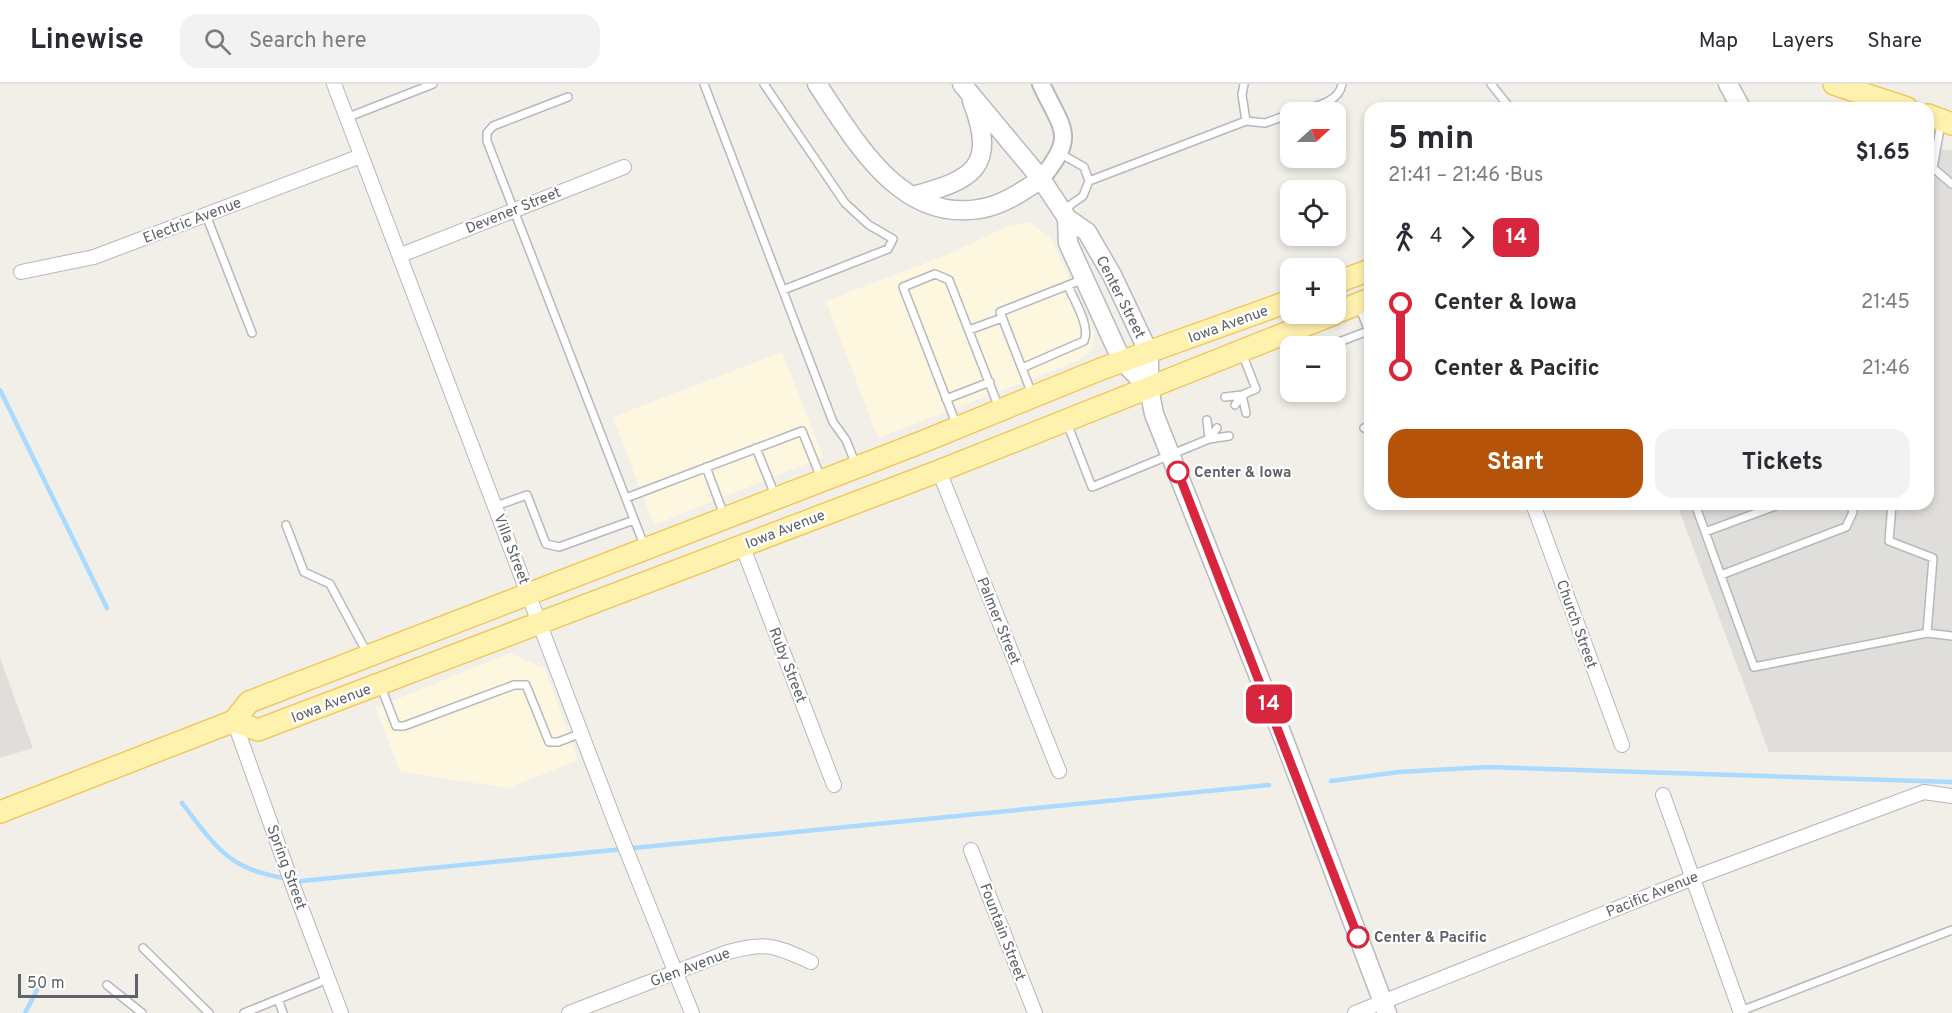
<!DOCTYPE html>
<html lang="en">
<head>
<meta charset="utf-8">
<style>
	:root { --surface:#fff; --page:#f2f2f3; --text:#2b2b33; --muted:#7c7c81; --line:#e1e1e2; --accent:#b45309 }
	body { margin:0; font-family:Overpass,sans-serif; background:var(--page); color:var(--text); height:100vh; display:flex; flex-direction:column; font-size:22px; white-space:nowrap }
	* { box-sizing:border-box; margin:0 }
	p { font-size:20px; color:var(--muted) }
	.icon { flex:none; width:33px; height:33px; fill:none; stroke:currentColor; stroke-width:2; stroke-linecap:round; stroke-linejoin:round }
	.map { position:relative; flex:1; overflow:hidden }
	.sheet { position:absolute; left:1364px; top:18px; width:570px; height:408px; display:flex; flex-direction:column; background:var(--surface); border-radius:18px; box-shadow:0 3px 9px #0003 }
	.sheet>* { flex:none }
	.badge { padding:0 12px; border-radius:9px; font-size:21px; line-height:39px }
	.needle { width:39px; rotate:69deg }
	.controls { position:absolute; left:1280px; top:18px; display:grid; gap:12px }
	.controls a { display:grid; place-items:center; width:66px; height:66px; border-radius:12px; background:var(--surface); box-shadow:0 3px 9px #0003; font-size:30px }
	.scale { position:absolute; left:18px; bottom:15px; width:120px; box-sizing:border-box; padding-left:6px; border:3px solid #5f6368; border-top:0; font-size:16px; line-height:21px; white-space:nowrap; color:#5f6368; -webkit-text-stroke:4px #fff; paint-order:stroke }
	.map>.badge { position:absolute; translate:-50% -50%; box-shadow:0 0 0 3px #fff }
	.legs { display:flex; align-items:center; gap:9px; height:66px; padding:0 24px; font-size:20px }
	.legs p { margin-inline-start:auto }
	.head { display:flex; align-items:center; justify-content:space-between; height:102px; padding:0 24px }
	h1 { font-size:33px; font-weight:700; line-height:45px }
	.button { display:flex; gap:12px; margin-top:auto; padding:12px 24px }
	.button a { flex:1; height:69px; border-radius:18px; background:var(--accent); color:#fff; font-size:24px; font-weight:700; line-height:69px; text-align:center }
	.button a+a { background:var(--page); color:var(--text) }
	ul { padding:0 24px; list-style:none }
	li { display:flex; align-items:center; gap:21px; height:66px; font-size:22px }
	li i { display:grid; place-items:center; width:9px; height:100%; margin:0 8px; background:currentColor }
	li i::after { content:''; width:15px; height:15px; margin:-8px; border:4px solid; border-radius:50%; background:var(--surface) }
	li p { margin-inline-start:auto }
	li:first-child i { background:linear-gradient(#0000 50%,currentColor 0) }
	li:last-child i { background:linear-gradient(currentColor 50%,#0000 0) }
	header { display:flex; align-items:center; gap:36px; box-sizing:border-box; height:84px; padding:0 30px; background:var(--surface); border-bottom:2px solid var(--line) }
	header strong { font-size:28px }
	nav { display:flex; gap:33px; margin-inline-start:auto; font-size:21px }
	.search { width:420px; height:54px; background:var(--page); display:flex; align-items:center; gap:15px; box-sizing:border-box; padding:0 21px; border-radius:18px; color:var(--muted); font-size:22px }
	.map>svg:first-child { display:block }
</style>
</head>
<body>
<header>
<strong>Linewise</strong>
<div class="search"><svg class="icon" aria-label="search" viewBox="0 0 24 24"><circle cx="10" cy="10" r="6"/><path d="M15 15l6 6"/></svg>Search here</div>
<nav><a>Map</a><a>Layers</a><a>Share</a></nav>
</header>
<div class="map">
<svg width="1952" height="929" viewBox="0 0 1952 929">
	<rect width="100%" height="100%" fill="#f1efe8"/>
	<path fill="#fef7e0" d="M1029 138 1050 153 1094 247 1092 265 1080 276 878 354 826 217 954 168 1006 143Z
		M782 268 823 373 654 441 613 333Z
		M510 569 545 585 578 676 508 704 400 688 376 624Z"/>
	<path fill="#e0deda" d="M1928 64 1952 66V668H1769L1677 420H1928Z
		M0 574 33 664 0 674Z"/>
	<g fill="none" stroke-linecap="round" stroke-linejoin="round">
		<path stroke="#aadaff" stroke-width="4.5" d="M0 306 107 524
			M1331 697 1399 688 1487 683 1952 698
			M182 719C223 773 232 787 301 797L1269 701
			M25 929 39 902"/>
		<g stroke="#b5b8bc" stroke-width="10">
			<path id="service" d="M704 0 833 338 846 356 856 381
				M764 0 845 119 869 141 893 155 888 165 783 206
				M1244 0 1242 11 1246 37
				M1491 0 1510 24
				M568 13 493 42 487 49V57L644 461
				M1294 28C1311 23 1339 20 1342 0
				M346 34 433 0
				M1061 70 1084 83 1089 97 1083 112 1062 127
				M1933 84 1952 100
				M1928 92 1933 84 1941 39
				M1089 97 1246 37 1265 39 1290 30
				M206 131 252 249
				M1359 222 1370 250
				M969 246 1002 234
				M1331 261 1368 247
				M1242 269 1256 305 1242 311 1246 329
				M1022 284 1084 257C1091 243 1074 216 1068 202
				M1032 310 1000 228 1084 195
				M1225 313 1242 311 1235 321
				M946 315 990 298
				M1067 339 1092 403 1209 355 1207 336
				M957 342 903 203 935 190 949 196 999 324
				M1217 344 1209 355 1229 352
				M1364 344 1370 342
				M756 364 775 411
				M706 383 724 431
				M626 414 802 347 821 394
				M1695 420 1754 583 1927 549
				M1892 420 1889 457 1933 474 1927 549 1952 552
				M496 422 527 411 546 460 559 463 634 436
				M286 441 304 488 330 500 367 569
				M1705 448 1781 420
				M1721 491 1846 443 1853 428 1850 420
				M381 603 396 642H404L514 601H526L549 658H558L582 649
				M143 864 209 929
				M107 901 142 929
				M278 915 283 929
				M1738 928 1952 846
				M244 929 328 895"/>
		</g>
		<g stroke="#b5b8bc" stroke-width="16">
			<path id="minor" d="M334 0 615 738 692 929
				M401 171 624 83
				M21 188 94 173 361 72
				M939 387 1059 687
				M1533 420 1622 661
				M742 461 834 701
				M234 637 293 802 341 929
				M1663 711 1741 929
				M971 766 1035 929
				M569 929 728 868C768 857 775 862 811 878
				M1355 929 1693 794 1924 708 1952 712"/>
		</g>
		<g stroke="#b5b8bc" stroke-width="20">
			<path id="tertiary" d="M1041 95C1077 51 1063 47 1041 0"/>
		</g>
		<g stroke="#b6babf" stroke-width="21">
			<path id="secondary" d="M817 0C855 56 899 138 979 125 1001 122 1022 108 1041 95
				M962 0 1041 95 1067 134 1087 148 1112 191 1149 269V304L1154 330 1283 653 1387 929
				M1728 0 1741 24
				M913 112C972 96 998 84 972 17
				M1067 134 1068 159 1122 277 1149 304"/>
		</g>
		<g stroke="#f2c960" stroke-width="24">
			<path id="primary" d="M1834 0 1907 24
				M1928 31 1952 40
				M1335 199 1370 186
				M1335 229 1370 215
				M234 637 258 646 939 387 1334 230
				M0 728 234 637 249 618 922 358 1101 285 1290 217"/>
		</g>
		<use href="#service" stroke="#fff" stroke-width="7"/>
		<use href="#minor" stroke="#fff" stroke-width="14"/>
		<use href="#tertiary" stroke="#fff" stroke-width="16"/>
		<use href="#secondary" stroke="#fff" stroke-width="18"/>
		<use href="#primary" stroke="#fff2af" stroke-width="21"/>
	</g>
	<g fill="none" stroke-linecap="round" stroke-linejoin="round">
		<g stroke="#fff" stroke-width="14">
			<path id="line-1" d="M1178 388 1358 853"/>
		</g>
		<use href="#line-1" stroke="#d7263d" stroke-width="9"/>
	</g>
	<g fill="#fff" stroke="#d7263d" stroke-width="3">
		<circle cx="1178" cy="388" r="10"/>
		<circle cx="1358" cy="853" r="10"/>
	</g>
	<g text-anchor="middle" stroke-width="4.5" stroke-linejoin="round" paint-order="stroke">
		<g font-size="15" fill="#5f6368" stroke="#fff">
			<text transform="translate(513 126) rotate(-22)" y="5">Devener Street</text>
			<text transform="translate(192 136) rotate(-21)" y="5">Electric Avenue</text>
			<text transform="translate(1121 213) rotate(63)" y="5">Center Street</text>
			<text transform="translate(1228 240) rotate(-20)" y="5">Iowa Avenue</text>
			<text transform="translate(785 445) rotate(-21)" y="5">Iowa Avenue</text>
			<text transform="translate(512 465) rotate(69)" y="5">Villa Street</text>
			<text transform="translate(999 537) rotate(68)" y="5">Palmer Street</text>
			<text transform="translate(1577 540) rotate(70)" y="5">Church Street</text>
			<text transform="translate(788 581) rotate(69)" y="5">Ruby Street</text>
			<text transform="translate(331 619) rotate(-21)" y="5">Iowa Avenue</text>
			<text transform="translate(287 783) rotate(70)" y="5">Spring Street</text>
			<text transform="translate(1652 810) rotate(-22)" y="5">Pacific Avenue</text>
			<text transform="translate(1003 848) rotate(69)" y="5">Fountain Street</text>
			<text transform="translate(690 883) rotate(-21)" y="5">Glen Avenue</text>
		</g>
		<g font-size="15" font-weight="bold" fill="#5f6368" stroke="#fff" text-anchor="start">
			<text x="1194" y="393">Center &amp; Iowa</text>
			<text x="1374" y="858">Center &amp; Pacific</text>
		</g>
	</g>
</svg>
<div class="controls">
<a><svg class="needle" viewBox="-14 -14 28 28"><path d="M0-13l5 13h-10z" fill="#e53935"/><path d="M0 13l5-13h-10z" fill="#7c7c81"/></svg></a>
<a><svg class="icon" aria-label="locate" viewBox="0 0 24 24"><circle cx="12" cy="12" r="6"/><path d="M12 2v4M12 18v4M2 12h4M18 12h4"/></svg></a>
<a>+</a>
<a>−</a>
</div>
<div class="scale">50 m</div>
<b class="badge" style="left:1269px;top:620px;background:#d7263d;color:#fff">14</b>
<section class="sheet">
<div class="head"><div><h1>5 min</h1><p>21:41 – 21:46 · Bus</p></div><b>$1.65</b></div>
<div class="legs"><svg class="icon" aria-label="walk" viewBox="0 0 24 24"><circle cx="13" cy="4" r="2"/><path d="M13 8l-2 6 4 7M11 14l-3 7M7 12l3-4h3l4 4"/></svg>4<svg class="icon" aria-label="forward" viewBox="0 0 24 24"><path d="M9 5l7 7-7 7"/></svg><b class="badge" style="background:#d7263d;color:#fff">14</b></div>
<ul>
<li><i style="color:#d7263d"></i><b>Center &amp; Iowa</b><p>21:45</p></li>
<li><i style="color:#d7263d"></i><b>Center &amp; Pacific</b><p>21:46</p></li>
</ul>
<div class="button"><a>Start</a><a>Tickets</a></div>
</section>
</div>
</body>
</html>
